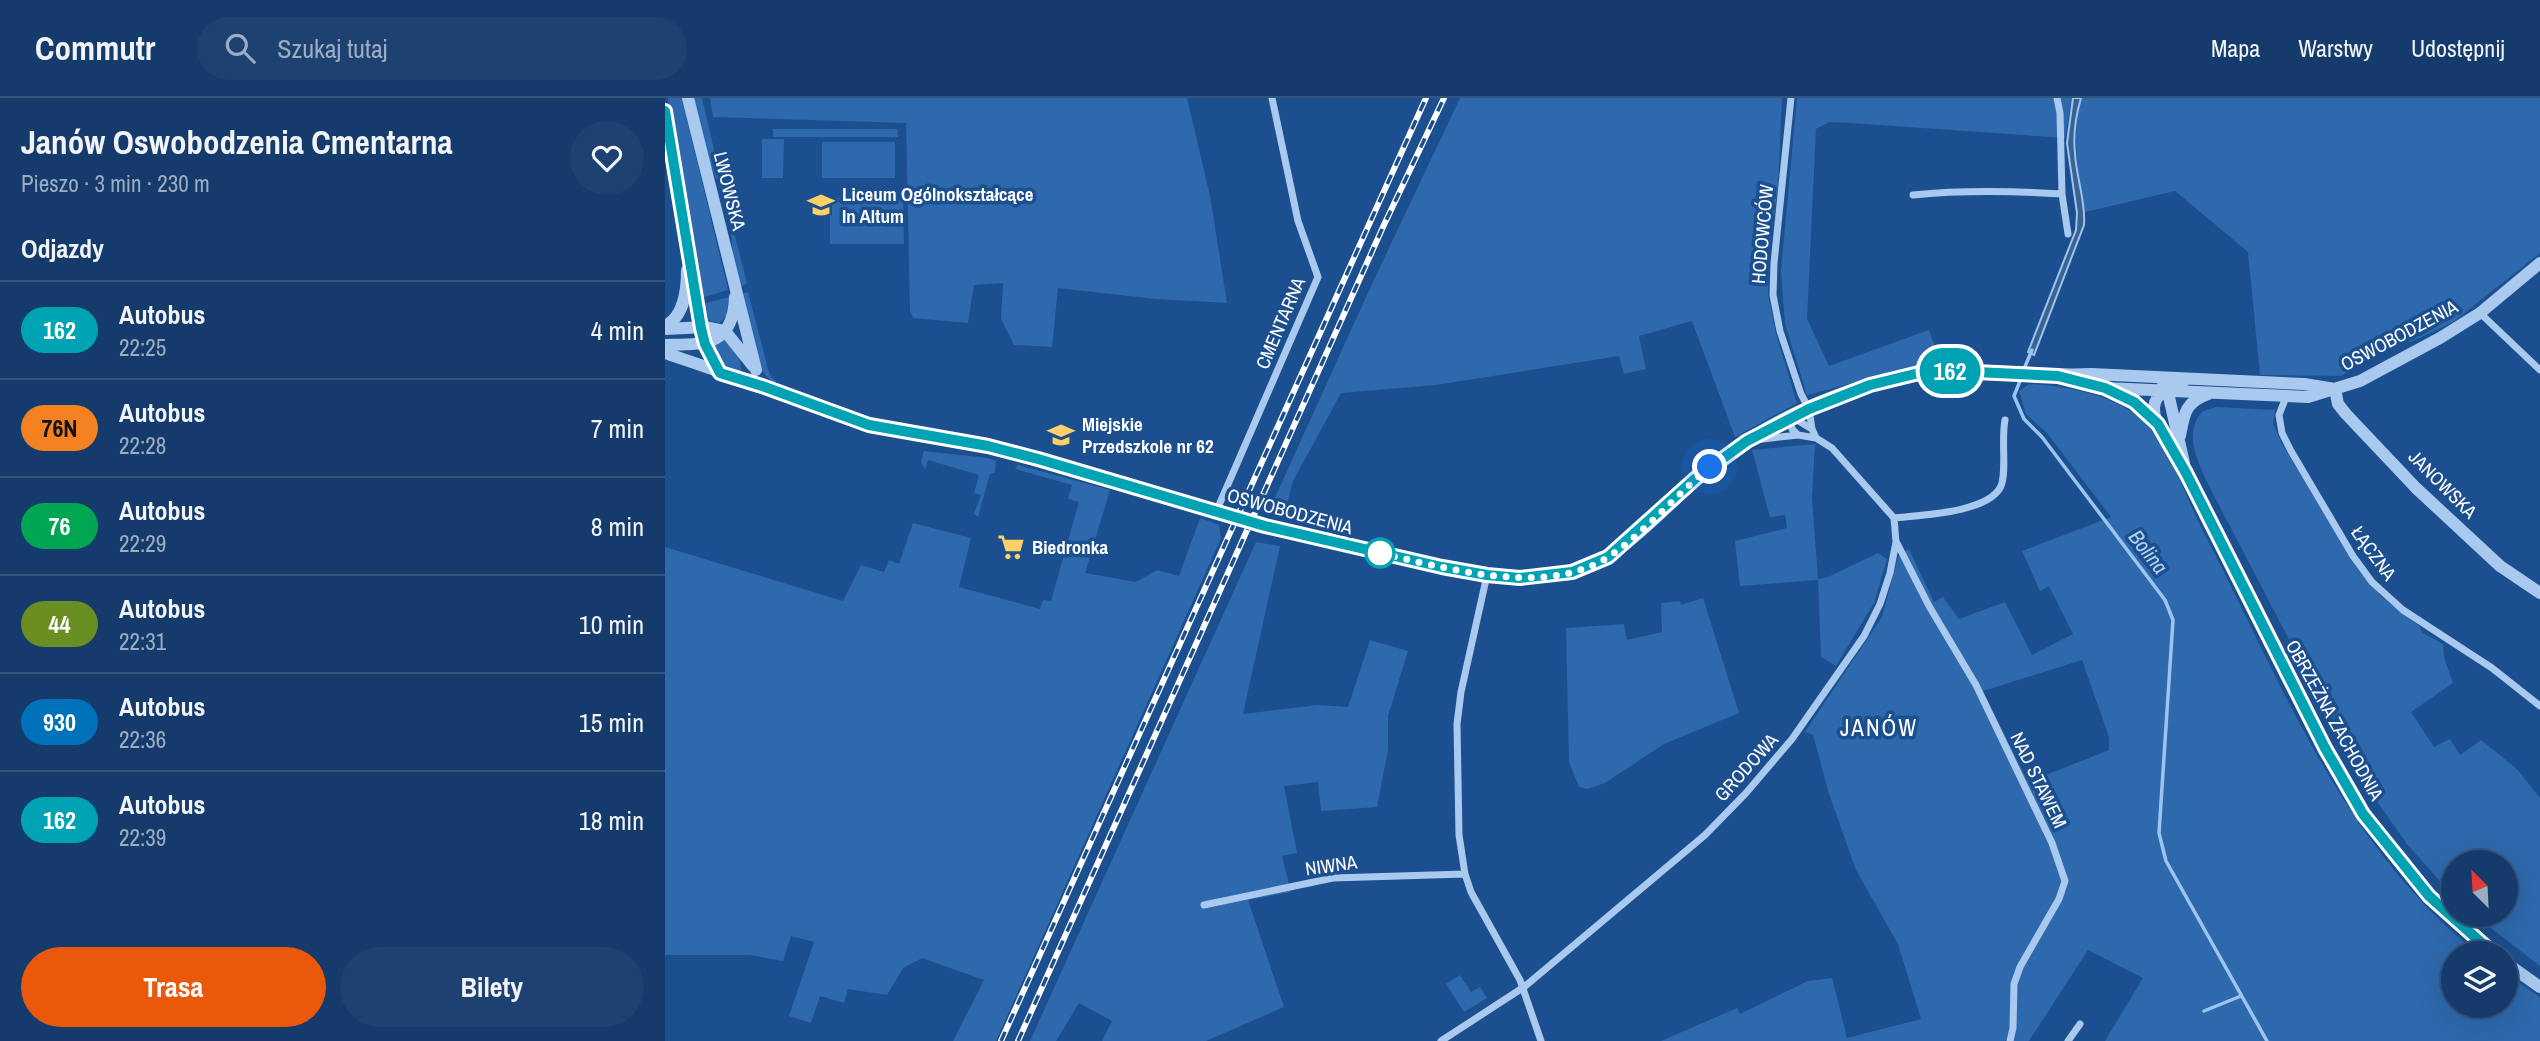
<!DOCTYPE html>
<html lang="pl">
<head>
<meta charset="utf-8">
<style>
	:root { --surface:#143b6b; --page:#1d4271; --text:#f1f3f6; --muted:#9dadc1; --line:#33557e; --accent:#ea580c }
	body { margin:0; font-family:"Archivo Narrow",sans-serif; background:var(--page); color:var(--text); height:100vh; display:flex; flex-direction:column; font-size:26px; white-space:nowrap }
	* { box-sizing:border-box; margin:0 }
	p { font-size:23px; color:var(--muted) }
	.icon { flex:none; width:38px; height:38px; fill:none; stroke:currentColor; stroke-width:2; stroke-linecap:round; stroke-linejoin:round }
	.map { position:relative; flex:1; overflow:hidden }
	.details { display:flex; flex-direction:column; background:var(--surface); width:665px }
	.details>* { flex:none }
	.badge { padding:0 14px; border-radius:23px; font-size:24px; line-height:46px }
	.needle { width:46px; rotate:336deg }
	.buttons { position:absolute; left:1776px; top:752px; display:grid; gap:14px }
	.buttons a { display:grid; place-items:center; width:77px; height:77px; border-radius:50%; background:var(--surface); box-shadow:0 7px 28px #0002,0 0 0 2px var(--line); font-size:35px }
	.you { position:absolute; width:35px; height:35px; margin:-18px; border:5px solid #fff; border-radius:50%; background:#1a73e8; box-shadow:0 0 0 10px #1a73e833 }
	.map>.badge { position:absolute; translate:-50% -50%; box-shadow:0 0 0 4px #fff }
	h2 { padding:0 21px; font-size:26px; line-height:63px }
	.round { display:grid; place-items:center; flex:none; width:74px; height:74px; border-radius:37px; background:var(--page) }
	.headline { display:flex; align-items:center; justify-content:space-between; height:119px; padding:0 21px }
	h1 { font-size:33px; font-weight:700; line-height:52px }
	.action { display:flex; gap:14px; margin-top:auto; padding:14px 21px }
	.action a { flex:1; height:80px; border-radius:42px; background:var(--accent); color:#fff; font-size:28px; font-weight:700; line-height:80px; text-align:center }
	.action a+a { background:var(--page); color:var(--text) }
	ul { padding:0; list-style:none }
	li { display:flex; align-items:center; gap:21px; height:98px; padding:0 21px; border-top:2px solid var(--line) }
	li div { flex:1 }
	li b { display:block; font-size:26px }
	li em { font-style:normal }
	li .badge { min-width:77px; font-weight:700; text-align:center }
	header { display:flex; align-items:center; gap:42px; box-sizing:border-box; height:98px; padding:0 35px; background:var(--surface); border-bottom:2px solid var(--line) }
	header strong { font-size:33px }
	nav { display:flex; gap:38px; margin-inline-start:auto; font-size:24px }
	.search { width:490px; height:63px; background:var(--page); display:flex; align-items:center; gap:18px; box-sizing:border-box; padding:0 24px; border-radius:38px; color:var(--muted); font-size:26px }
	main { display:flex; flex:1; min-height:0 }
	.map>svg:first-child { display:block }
</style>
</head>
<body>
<header>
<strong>Commutr</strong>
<div class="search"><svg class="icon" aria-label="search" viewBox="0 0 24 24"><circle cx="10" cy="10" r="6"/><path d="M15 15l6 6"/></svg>Szukaj tutaj</div>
<nav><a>Mapa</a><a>Warstwy</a><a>Udostępnij</a></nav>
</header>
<main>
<section class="details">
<div class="headline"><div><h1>Janów Oswobodzenia Cmentarna</h1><p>Pieszo · 3 min · 230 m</p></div><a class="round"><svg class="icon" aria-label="heart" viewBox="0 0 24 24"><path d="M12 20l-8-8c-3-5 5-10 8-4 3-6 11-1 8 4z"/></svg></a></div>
<h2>Odjazdy</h2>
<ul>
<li><span class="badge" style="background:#00a3b4;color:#fff">162</span><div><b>Autobus</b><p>22:25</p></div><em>4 min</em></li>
<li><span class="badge" style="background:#f58220;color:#111">76N</span><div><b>Autobus</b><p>22:28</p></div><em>7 min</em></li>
<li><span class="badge" style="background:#00a651;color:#fff">76</span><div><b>Autobus</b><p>22:29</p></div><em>8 min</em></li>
<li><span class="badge" style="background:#6b8e23;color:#fff">44</span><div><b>Autobus</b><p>22:31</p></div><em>10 min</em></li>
<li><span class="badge" style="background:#0072bc;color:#fff">930</span><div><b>Autobus</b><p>22:36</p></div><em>15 min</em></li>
<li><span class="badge" style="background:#00a3b4;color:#fff">162</span><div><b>Autobus</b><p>22:39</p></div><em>18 min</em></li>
</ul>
<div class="action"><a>Trasa</a><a>Bilety</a></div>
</section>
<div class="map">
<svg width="1875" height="943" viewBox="0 0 1875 943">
	<rect width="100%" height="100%" fill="#1b4f8f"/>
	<path fill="#2e69ad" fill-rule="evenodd" d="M3 0H17L63 192 36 200 12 43Z
		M28 0H37L58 90 55 91 45 65Z
		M45 0H522L545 98 562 205 491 201 393 190 387 249 349 247 336 221 338 185 309 187 303 225 248 220 245 212 241 25 48 19Z
		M795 0H1117L1113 89 1104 159 1103 196 1111 236 1132 305 1070 339 1027 223 974 238 981 271 959 276 954 258 771 287 676 295 628 383 618 420 603 415 706 188Z
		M1132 0H1407L1400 40 1186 25 1165 24 1151 31 1142 221 1164 268 1264 232 1275 262 1142 297 1120 226 1116 172Z
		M1416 0H1875V155L1788 224 1746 244 1741 243 1676 278 1595 277 1583 154 1510 93 1420 114C1413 75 1406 39 1416 0Z
		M108 31H232L233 39H108Z
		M97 41H119L118 80H97Z
		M157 44H230V80H157Z
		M238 99 239 146H165V100Z
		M66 133 70 138 82 185 75 190 68 161Z
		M83 194 103 271 106 279 111 283 108 285 95 271 76 196Z
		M64 199 61 218 55 225 41 222 37 206Z
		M57 241C68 248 79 262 75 276L60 271 45 250Z
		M1364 286C1404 288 1441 295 1475 319L1478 316C1506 350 1518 394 1538 433 1615 581 1678 750 1814 856H1788V908H1841V876L1875 899V943H1440L1478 880 1423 852 1364 943H1343L1341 941 1340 943H996L1072 910 1075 916 1143 883 1167 880 1182 940 1256 921 1233 846 1191 772 1164 696 1148 637 1140 634 1217 519 1234 456 1244 451 1269 504 1278 499 1294 521 1340 504 1367 557 1408 536 1384 488 1375 493 1357 453 1446 419 1382 335 1361 316 1354 293ZM1417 562 1444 639V652L1363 684 1318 593Z
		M1551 309 1610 312 1608 326 1617 346 1694 473 1716 498 1754 528 1758 535 1778 546 1779 559 1788 585 1746 614 1769 649 1785 641 1795 657 1816 642 1852 671 1875 700V868L1809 817H1841V765H1788V798L1742 746 1699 685 1546 392C1535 369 1516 335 1538 313Z
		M1150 346 1147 400 1153 481 1163 479 1213 455 1222 461 1209 505 1171 568 1156 559 1153 482 1075 488 1070 443 1122 430 1120 417 1105 419 1087 352Z
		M259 353 323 360 331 363 330 375 325 376 313 419 309 416 316 397 309 395 314 377 263 362 260 372 256 363Z
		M353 367 445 392 420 475 471 484 492 472 514 478 535 420 554 427 556 440 331 943H288L319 882 257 860 238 870 222 897 183 891 179 905 155 898 146 925 124 918 149 844 126 838 118 863 85 857H0V449L178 503 196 467 219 474 224 462 234 466 248 425 306 440 294 489 375 511 378 502 386 503 414 404 403 401 407 387 350 371Z
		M591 444 615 448 578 616 653 607 683 609 705 542 743 553 723 618V652L712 709 656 713 653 684 619 688 632 755 617 758 626 794 583 802 619 909 541 943H437L447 923 414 905 391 943H365Z
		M1038 500 1074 615 999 646 940 685 922 691 914 689 904 664 901 530 959 526 962 542 997 534 996 505 1015 503 1016 507Z
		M795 877 806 894 815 889 822 900 799 914 781 886Z"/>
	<path fill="#3c6290" stroke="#9cc4f0" stroke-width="2" d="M1408 0H1416C1411 17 1408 37 1410 55 1411 79 1421 103 1419 127L1369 257 1363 254 1411 132 1412 115 1402 45Z"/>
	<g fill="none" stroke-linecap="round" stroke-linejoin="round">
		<path stroke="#9cc4f0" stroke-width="3.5" d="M1359 271 1367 252
			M1357 278 1349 298 1359 321 1377 339 1500 502 1508 522 1494 735 1501 763 1602 943
			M1539 913 1576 898"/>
		<path stroke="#a9c9ee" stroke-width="7" d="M1126 0 1109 165 1108 197 1115 233 1136 296 1144 311 1147 331 1151 340
			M1392 0 1395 15 1397 96 1403 136
			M1248 97C1298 92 1347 93 1397 96
			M1815 215 1875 272
			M1621 299 1614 317 1617 335 1626 353 1688 458 1707 484 1738 512 1827 570 1875 608
			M1133 337 1127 331 1125 322 1127 319 1147 331
			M551 414 653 179 633 123 607 0
			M1229 420C1255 417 1324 415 1336 388 1342 373 1336 342 1340 322
			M1232 445 1264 508 1311 587 1387 745 1400 783 1394 801 1355 869 1349 886 1348 930 1345 943
			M822 477 796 594 792 626 794 737 800 776 806 794 855 882 876 943
			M539 807 668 780 800 776
			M776 943 859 889 1040 737 1081 695 1127 641 1199 538 1215 506 1225 475 1231 444 1229 420 1167 350 1151 340 1133 337 1089 342
			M1403 943 1415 926"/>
		<path stroke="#a9c9ee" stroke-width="12" d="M23 0 91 272
			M0 13 36 230 40 246 55 275
			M0 228C20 218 22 191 22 172
			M0 231 41 229 60 233 88 268
			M0 247C39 246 68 249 70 199
			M0 255C31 266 63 276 94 287 130 299 165 316 202 326 231 334 261 337 292 342 319 346 346 353 373 361 449 382 524 409 600 428 644 440 689 450 734 459 789 472 850 489 907 474 963 460 1011 394 1057 360 1120 312 1211 274 1290 273 1336 273 1381 278 1427 276L1639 286 1670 291
			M1407 282 1440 290 1643 299 1695 283 1775 240 1815 215 1875 165
			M1519 283C1507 286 1491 294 1489 309 1488 332 1516 365 1526 386 1556 450 1589 513 1622 576 1646 623 1669 672 1699 716 1734 769 1778 817 1829 856
			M1497 289 1504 299 1519 365
			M1670 291 1673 306 1681 316 1751 390 1835 468 1875 495
			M1446 292 1469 304 1493 326
			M1515 338C1519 316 1520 304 1543 296
			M1841 865 1875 889"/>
		<g stroke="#fff" stroke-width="6">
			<path id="rail" d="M336 943 761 0
				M353 943 718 129 779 0"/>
		</g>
		<use href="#rail" stroke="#1b4f8f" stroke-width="3.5" stroke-dasharray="10" stroke-linecap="butt"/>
	</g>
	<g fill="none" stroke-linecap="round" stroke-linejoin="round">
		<g stroke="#fff" stroke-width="16">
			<path id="line" d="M0 13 36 230 40 246 55 275 97 288 204 327 323 348 373 361 600 428 777 469 822 477 855 480 907 474 943 459 1031 380 1082 343 1144 311 1205 287 1254 275 1290 273 1393 278 1440 290 1469 304 1493 326 1521 375 1660 650 1698 716 1764 798 1829 856"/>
		</g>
		<use href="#line" stroke="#00a3b4" stroke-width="10"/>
		<path stroke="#fff" stroke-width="7" stroke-dasharray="0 12.6" d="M715 455 710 454C779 469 880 501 945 458 981 433 1011 397 1045 369"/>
	</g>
	<defs>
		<g id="school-bare" transform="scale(2.1)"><path d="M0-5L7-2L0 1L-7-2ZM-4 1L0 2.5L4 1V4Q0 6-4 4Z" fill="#ffd166" stroke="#1b4f8f" stroke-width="2.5" paint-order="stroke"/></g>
		<g id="supermarket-bare" transform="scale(2.1)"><path d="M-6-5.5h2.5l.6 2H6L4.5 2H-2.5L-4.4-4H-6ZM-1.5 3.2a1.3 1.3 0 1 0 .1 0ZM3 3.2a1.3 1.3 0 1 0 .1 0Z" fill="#ffd166" stroke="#1b4f8f" stroke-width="2.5" paint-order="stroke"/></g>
	</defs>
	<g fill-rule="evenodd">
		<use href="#school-bare" x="156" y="107"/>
		<use href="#school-bare" x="396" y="337"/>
		<use href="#supermarket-bare" x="346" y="449"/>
	</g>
	<circle fill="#fff" stroke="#00a3b4" stroke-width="3.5" cx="715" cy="455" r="14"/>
	<g text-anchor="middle" stroke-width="7" stroke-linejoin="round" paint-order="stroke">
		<g font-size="19" fill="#fff" stroke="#1b4f8f">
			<text transform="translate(65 93) rotate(76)" y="7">LWOWSKA</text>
			<text transform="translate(1097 136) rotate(-85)" y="7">HODOWCÓW</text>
			<text transform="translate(615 225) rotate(-67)" y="7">CMENTARNA</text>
			<text transform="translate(1734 237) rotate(-28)" y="7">OSWOBODZENIA</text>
			<text transform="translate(1778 386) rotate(45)" y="7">JANOWSKA</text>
			<text transform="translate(625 413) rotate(15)" y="7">OSWOBODZENIA</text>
			<text transform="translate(1709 455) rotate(54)" y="7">ŁĄCZNA</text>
			<text transform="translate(1670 622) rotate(61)" y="7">OBRZEŻNA ZACHODNIA</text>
			<text transform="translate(1081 669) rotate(-48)" y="7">GRODOWA</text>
			<text transform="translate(1374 682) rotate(64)" y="7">NAD STAWEM</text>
			<text transform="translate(666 767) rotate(-8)" y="7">NIWNA</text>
		</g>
		<g font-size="19" font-weight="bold" fill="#fff" stroke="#1b4f8f" text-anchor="start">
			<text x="177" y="103">Liceum Ogólnokształcące<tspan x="177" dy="22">In Altum</tspan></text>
			<text x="417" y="333">Miejskie<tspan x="417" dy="22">Przedszkole nr 62</tspan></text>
			<text x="367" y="456">Biedronka</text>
		</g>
		<g font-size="21" font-style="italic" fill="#b5d3f5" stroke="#1b4f8f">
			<text transform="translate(1483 454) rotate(52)" y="7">Bolina</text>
		</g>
		<g font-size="23" letter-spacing="2" fill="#fff" stroke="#1b4f8f">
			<text x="1214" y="638">JANÓW</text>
		</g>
	</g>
</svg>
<div class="buttons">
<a><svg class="needle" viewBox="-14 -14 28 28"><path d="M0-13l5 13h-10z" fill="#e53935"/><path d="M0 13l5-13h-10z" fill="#9dadc1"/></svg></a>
<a><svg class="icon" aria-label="layers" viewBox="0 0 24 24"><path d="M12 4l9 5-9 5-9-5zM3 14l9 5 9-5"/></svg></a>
</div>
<div class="you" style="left:1045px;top:369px"></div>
<b class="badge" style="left:1285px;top:273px;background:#00a3b4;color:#fff">162</b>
</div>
</main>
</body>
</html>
